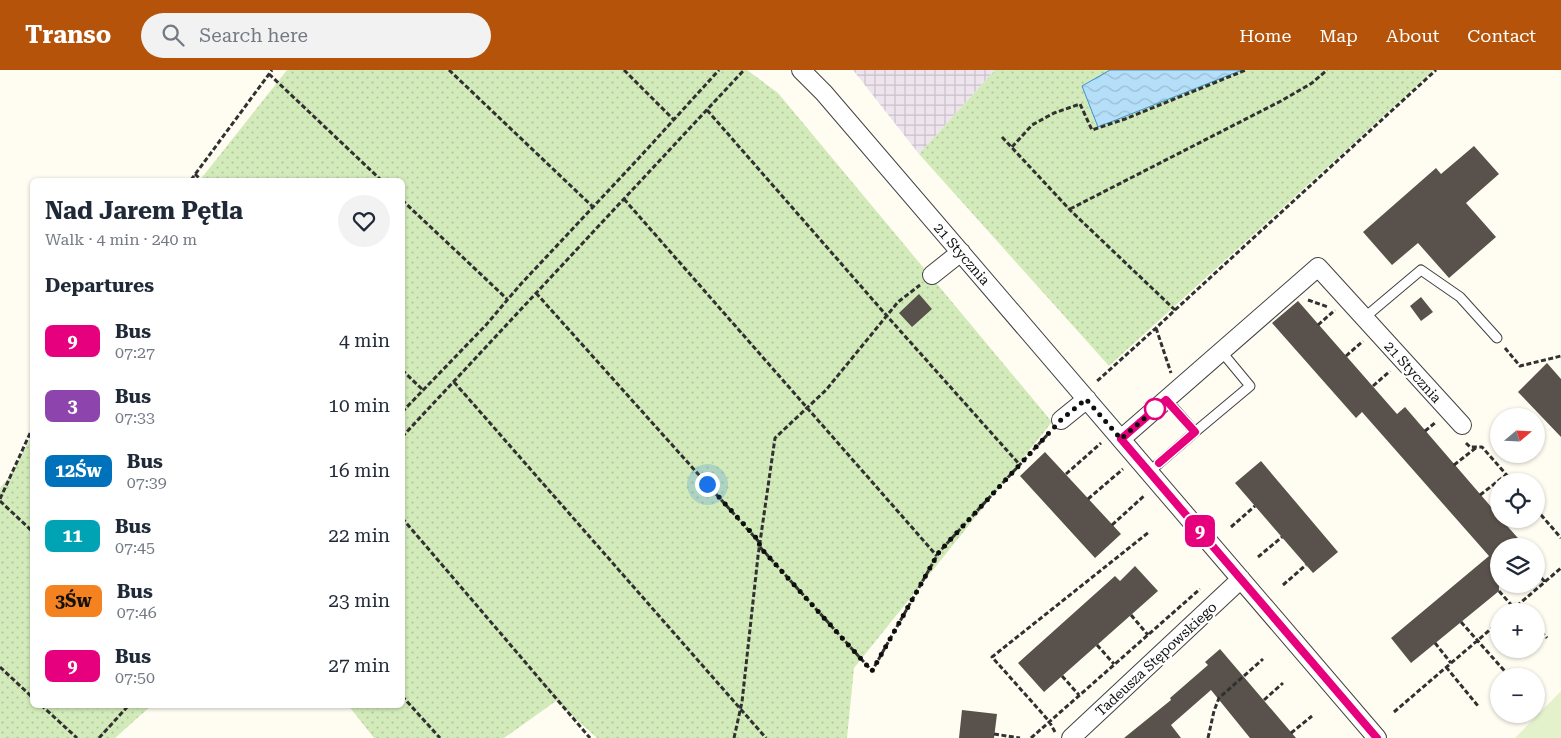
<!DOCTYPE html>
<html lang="en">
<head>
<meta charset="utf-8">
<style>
	:root { --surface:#fff; --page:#f2f2f3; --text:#1f2937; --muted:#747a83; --accent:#b45309 }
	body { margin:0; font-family:"Roboto Serif",serif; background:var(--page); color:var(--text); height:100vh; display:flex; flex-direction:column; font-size:19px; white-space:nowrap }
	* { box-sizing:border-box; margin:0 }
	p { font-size:16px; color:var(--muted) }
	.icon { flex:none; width:28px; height:28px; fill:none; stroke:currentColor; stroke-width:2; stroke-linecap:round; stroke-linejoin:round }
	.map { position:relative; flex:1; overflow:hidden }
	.panel { position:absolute; left:30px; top:108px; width:375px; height:530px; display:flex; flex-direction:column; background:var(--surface); border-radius:8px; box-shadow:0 1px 4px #0004 }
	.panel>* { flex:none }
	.badge { padding:0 10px; border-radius:8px; font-size:18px; line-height:32px }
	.needle { width:32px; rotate:71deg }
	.controls { position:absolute; left:1490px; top:338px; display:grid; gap:10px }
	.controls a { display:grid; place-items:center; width:55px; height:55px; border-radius:50%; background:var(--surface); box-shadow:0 1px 4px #0004; font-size:25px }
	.you { position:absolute; width:25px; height:25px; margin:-12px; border:4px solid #fff; border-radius:50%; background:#1a73e8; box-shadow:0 0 0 8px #1a73e833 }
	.map>.badge { position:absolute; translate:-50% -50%; box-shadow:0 0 0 2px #fff }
	h2 { padding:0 15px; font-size:19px; line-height:45px }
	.round { display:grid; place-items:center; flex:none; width:52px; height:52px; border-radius:26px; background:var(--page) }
	.overview { display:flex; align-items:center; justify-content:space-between; height:85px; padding:0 15px }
	h1 { font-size:24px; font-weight:700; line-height:38px }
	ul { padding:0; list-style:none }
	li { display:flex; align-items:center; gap:15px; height:65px; padding:0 15px }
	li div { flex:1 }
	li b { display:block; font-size:19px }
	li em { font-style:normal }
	li .badge { min-width:55px; font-weight:700; text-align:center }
	header { display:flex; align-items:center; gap:30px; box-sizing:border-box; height:70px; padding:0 25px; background:var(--accent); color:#fff }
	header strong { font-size:24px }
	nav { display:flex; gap:28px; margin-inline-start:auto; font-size:18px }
	.search { width:350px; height:45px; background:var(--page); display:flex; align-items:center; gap:12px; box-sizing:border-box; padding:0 18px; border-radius:28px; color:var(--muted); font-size:19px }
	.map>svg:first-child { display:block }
</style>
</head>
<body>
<header>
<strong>Transo</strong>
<div class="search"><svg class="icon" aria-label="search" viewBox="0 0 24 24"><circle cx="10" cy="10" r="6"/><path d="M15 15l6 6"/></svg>Search here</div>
<nav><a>Home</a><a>Map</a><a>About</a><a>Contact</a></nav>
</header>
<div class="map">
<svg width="1561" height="668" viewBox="0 0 1561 668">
	<defs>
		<pattern id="industrial-grid" width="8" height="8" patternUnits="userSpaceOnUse" patternTransform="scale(1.25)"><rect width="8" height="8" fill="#ede4ee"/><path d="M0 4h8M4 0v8" fill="none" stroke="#cac2cb"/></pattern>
		<pattern id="garden-dots" width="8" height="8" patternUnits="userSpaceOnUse" patternTransform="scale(1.25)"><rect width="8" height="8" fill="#d3ebba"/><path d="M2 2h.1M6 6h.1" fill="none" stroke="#b4c89f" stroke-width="1.8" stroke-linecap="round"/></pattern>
		<pattern id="water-waves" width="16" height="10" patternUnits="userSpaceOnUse" patternTransform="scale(1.25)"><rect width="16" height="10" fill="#b5def8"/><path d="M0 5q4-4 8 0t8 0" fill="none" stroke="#9abdd3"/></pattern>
	</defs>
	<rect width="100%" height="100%" fill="#fffdf2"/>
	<path fill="url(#industrial-grid)" d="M853 0H995L919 84Z"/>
	<path fill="url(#garden-dots)" d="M287 0H747L778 23 1052 352 854 598 847 668H597L556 631 504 668H374L348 635H402V110H200Z
		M995 0H1434L1109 296 919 84Z
		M32 365V635H152L115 668H0V418L11 405Z"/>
	<path fill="#e4f2cc" d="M1561 621V668H1515Z"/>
	<path fill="url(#water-waves)" stroke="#3a93d1" d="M1110 0H1242L1098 57 1082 16Z"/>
	<path fill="#59514b" d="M1474 76 1499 104 1466 133 1496 167 1449 208 1418 173 1392 195 1363 162 1436 98 1441 104Z
		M919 224 932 239 912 257 899 243Z
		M1421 227 1433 242 1421 251 1410 236Z
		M1298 231 1397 344 1405 337 1499 446V449H1501L1525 476H1499V521L1411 593 1391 568 1489 486 1362 342 1356 348 1272 253Z
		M1547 293 1561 309V367L1518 322Z
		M1045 382 1121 464 1095 488 1020 406Z
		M1261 391 1338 482 1313 503 1235 413Z
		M1135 496 1158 521 1044 622 1018 593 1115 506 1120 511Z
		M1220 579 1296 668H1250L1211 620 1171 655 1181 668H1124L1171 630 1170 628 1208 595 1205 592Z
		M962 640 997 644 994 668H959Z"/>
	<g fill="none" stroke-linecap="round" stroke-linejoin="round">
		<g stroke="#424242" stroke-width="11">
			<path id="lane" d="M1364 248 1421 200 1460 227 1497 268
				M1195 362 1250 316 1221 281
				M1149 402 1195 362 1167 330"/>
		</g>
		<g stroke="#424242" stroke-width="20">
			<path id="street" d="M801 0 824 23 1377 668
				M932 205 961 182
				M1061 350 1087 329
				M1121 369 1318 197 1462 355
				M1071 668 1241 509"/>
		</g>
		<path stroke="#313131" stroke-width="3" stroke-dasharray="5 2.5" stroke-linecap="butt" d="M449 0 593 137
			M624 0 674 50
			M269 4 381 110
			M707 40 887 246 1020 395
			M1002 67 1071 141 1175 240 1156 258 1096 312
			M1012 77 1032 55 1054 43 1080 34 1092 60 1125 49 1246 0
			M195 104 201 110
			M191 110 272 0
			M624 129 937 486
			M402 130 507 229
			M1070 139 1281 31 1312 13 1327 0
			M536 223 759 472
			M1308 230 1328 237
			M1175 240 1436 0
			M1318 255 1335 240
			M1156 258 1171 303
			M1505 278 1520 296 1561 286
			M1346 286 1363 271
			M402 300 423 320
			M454 312 766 668
			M1373 316 1390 301
			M402 342 486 255 520 215 638 89 719 0
			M1425 361 1436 352
			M402 367 744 0
			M1466 373 1470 377H1482L1512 411
			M1454 395 1477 377
			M1066 404 1101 373
			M1480 425 1506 405
			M0 429 32 359
			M1088 429 1123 399
			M0 431 32 461
			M1536 439 1561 468
			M402 448 590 668
			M1112 455 1145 425
			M1231 457 1255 436
			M760 477 872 601 939 482 1049 363
			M1258 487 1282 467
			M1536 502 1545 512
			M1283 515 1306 495
			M1499 521 1514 538
			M1518 535 1524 541
			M1511 541 1561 498
			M1131 545 1148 565
			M1461 552 1509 606
			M1536 556 1547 568
			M1435 573 1451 593
			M1097 575 1114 594
			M0 597 32 627
			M1446 597 1478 636
			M1062 606 1079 625
			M402 626 440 668
			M1264 630 1283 613
			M41 635 77 668
			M1394 642 1499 552
			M1055 662 1049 651 992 587 1149 462
			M1291 663 1312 646
			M994 664 1020 668
			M99 668 129 635
			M734 668 742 632 758 486 775 368 826 320 898 232 920 215
			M1031 668 1200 519
			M1208 668 1214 641 1219 628 1263 589"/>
		<use href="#lane" stroke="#fff" stroke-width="9"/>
		<use href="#street" stroke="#fff" stroke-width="18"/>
	</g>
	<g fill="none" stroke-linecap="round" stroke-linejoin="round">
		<g stroke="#fff" stroke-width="11">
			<path id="line" d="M1159 393 1195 362 1166 330 1121 369 1377 668"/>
		</g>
		<use href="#line" stroke="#e6007e" stroke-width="8"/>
		<path stroke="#0f0f0f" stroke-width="5" stroke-dasharray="0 9" d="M707 414 760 472 759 476 872 601 939 482 1061 350 1086 329 1121 369 1155 339"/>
	</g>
	<circle fill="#fff" stroke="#e6007e" stroke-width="2.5" cx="1155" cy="339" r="10"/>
	<g text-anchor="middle" stroke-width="5" stroke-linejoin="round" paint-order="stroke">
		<g font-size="14" fill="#0f0f0f" stroke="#fff">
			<text transform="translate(962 184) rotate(49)" y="5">21 Stycznia</text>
			<text transform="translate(1413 302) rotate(48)" y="5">21 Stycznia</text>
			<text transform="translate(1156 589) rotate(-43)" y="5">Tadeusza Stępowskiego</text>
		</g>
	</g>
</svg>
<div class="controls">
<a><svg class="needle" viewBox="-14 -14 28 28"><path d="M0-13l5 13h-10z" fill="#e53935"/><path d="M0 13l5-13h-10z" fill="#747a83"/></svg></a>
<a><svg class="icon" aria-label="locate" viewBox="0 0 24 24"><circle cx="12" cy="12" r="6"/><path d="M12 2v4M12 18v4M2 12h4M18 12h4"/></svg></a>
<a><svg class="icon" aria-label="layers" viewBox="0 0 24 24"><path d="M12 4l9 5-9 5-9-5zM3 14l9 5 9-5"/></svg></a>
<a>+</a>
<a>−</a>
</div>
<div class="you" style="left:707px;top:414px"></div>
<b class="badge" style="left:1200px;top:461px;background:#e6007e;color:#fff">9</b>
<section class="panel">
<div class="overview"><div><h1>Nad Jarem Pętla</h1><p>Walk · 4 min · 240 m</p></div><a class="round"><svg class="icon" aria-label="heart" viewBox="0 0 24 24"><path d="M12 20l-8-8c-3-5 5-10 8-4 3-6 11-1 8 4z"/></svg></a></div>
<h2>Departures</h2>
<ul>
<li><span class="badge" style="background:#e6007e;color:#fff">9</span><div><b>Bus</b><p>07:27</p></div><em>4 min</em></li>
<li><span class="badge" style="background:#8e44ad;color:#fff">3</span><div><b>Bus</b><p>07:33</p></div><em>10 min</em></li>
<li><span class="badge" style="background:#0072bc;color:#fff">12Św</span><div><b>Bus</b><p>07:39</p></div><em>16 min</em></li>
<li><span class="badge" style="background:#00a3b4;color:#fff">11</span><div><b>Bus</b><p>07:45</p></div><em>22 min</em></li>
<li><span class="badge" style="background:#f58220;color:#111">3Św</span><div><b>Bus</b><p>07:46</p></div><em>23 min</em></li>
<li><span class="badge" style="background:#e6007e;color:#fff">9</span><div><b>Bus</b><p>07:50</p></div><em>27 min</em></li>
</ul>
</section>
</div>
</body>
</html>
